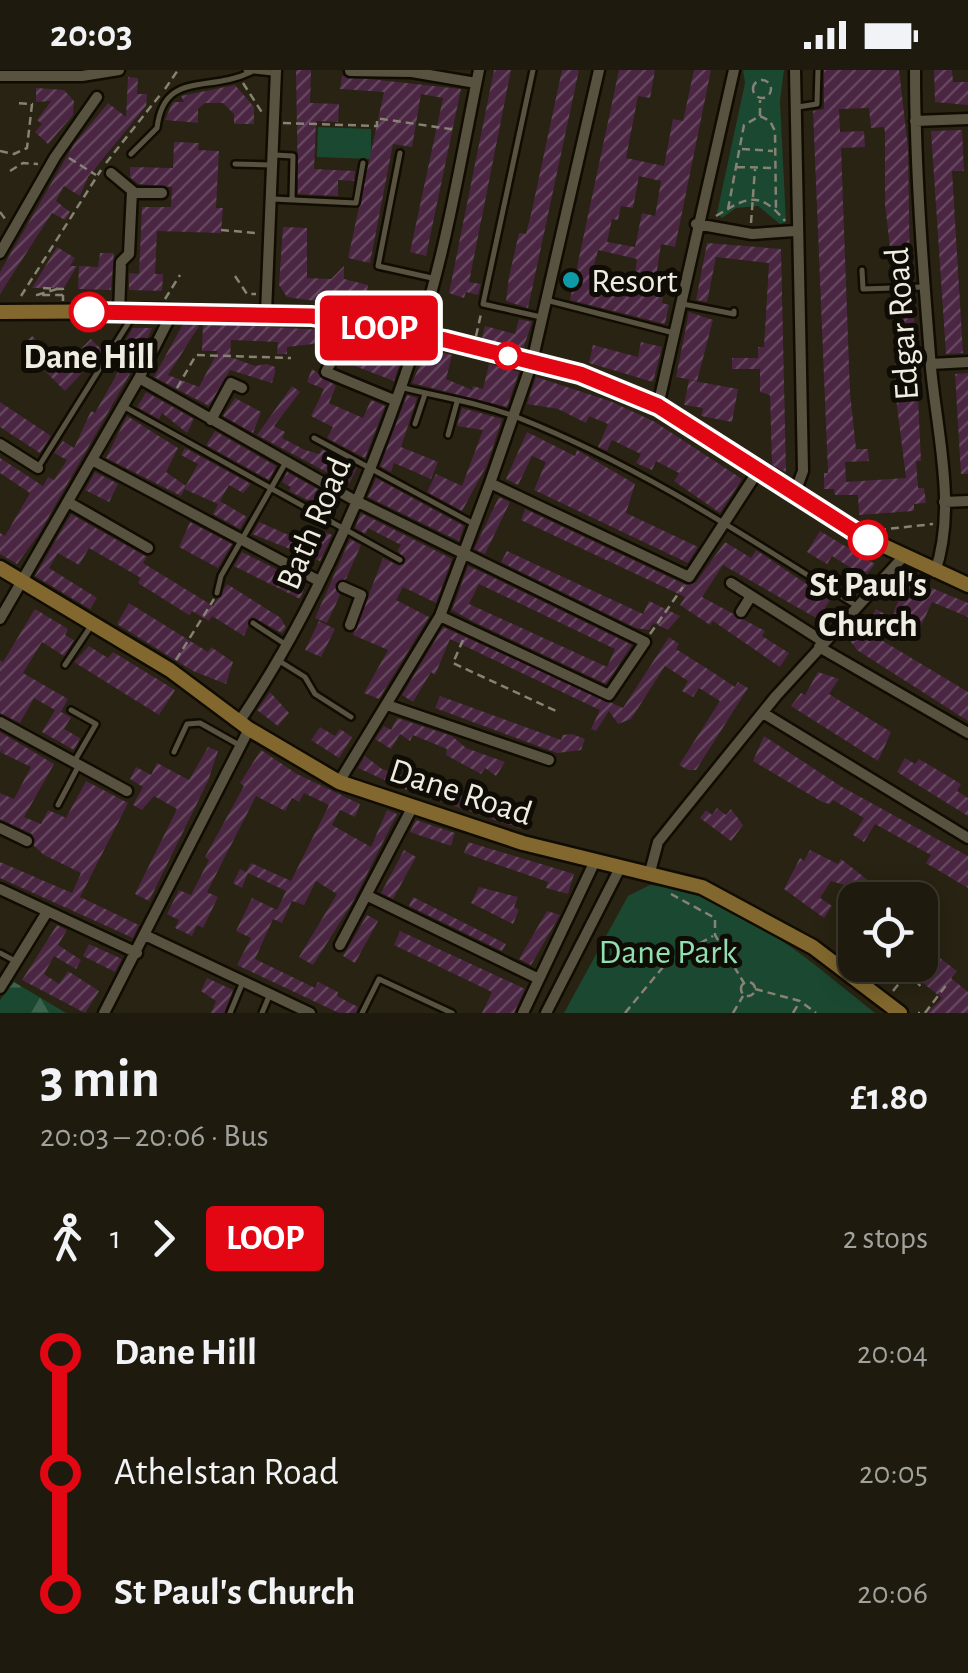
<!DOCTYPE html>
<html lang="en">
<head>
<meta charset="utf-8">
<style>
	:root { --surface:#1e1a0e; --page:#2b271c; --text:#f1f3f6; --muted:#a1a19e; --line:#3c382e }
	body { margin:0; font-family:"Alegreya Sans",sans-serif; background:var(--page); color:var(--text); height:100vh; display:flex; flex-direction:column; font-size:38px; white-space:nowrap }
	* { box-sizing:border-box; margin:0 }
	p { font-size:32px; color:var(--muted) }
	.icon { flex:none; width:55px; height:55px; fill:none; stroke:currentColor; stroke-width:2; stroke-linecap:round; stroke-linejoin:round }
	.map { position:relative; height:943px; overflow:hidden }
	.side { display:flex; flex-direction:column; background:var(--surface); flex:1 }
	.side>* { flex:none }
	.badge { padding:0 20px; border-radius:8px; font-size:35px; line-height:65px }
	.buttons { position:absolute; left:838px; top:812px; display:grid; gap:20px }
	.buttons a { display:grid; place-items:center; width:100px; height:100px; border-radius:20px; background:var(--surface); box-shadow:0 5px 25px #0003,0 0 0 2px var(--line); font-size:50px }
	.map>.badge { position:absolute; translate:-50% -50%; box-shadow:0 0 0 5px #fff }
	.legs { display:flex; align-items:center; gap:15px; height:110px; padding:0 40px; font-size:32px }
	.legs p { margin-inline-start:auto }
	.head { display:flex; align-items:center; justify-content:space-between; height:170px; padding:0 40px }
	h1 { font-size:55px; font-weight:700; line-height:75px }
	ul { padding:0 40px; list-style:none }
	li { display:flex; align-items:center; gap:35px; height:120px; font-size:38px }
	li i { display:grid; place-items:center; width:15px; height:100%; margin:0 12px; background:currentColor }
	li i::after { content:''; width:25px; height:25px; margin:-12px; border:8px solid; border-radius:50%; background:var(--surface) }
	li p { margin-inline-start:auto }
	li:first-child i { background:linear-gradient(#0000 50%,currentColor 0) }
	li:last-child i { background:linear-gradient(currentColor 50%,#0000 0) }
	.status { display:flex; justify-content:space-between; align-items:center; height:70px; padding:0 50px; background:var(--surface); direction:ltr }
	.status svg { height:28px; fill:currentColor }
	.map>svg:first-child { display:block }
</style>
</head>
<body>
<div class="status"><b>20:03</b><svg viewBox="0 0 49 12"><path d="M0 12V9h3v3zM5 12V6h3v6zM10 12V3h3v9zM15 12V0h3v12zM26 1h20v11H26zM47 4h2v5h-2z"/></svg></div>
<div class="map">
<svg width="968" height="943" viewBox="0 0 968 943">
	<defs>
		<pattern id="forest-firs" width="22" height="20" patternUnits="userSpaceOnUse" patternTransform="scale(2.5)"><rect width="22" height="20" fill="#1b4830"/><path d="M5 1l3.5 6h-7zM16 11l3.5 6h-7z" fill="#3c634e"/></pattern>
		<pattern id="building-hatch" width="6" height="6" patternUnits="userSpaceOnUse" patternTransform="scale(2.5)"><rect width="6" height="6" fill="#4a2643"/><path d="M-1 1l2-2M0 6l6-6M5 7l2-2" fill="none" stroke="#64465e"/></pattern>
	</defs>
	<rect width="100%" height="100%" fill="#282312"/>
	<path fill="url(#forest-firs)" d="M14 912 66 943H0V930Z"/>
	<path fill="#1b4830" d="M743 0H784L780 31 786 152 780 154 758 136 736 138 722 148 717 143 745 13Z
		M318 57 371 59V89L317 87Z
		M650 815C735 823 811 892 875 943H564L628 826Z"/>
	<path fill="url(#building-hatch)" fill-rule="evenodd" d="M296 0H311L310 33 339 34 338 52 316 51 314 99 355 101 354 111 338 110V126L298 124Z
		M494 0H511L469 212 481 214 478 225 466 222 464 228 449 223Z
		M562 0H579L528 238 506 231 509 207 519 163 526 164 532 140Z
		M619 0H655L650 28 638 26 626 88 664 96 673 49 683 51 694 0H711L675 177 661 174 654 220 664 221 662 233 669 235 665 254 570 230ZM639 106 661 111 655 146 642 143 635 177 607 172 612 149 618 150 621 136 633 138ZM598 180 637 189 633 217 591 208Z
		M824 0H899L908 78 910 211 894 212 885 134V62L884 57 871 58 869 38 839 39 840 62 864 61 865 77 841 78 850 323 856 379H868L869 391 845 392 846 412 906 408 896 328 893 225 913 224 921 391H916L918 418H924L926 433 914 434V441L859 445 858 425H835L834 419H824V403H828L813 41 824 39Z
		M934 0H952L953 12H968V35L935 32Z
		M342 6 461 19 426 186 410 182 443 28 421 24 412 77 393 74 370 193 348 188 384 22 340 19Z
		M128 7 138 8 137 24H147L146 36 88 107 80 126 64 116 56 131 70 142 65 150 52 143 0 224V202L74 74 108 33 126 47Z
		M235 15 254 37V54H234V44L223 33H205L198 39V53L165 50 173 32H184L181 26Z
		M36 18 64 20 74 31 73 45 48 74 35 62 42 54 37 50 51 31 36 32Z
		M962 60 964 101H952L963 283 946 284 931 61Z
		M174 72 199 73 198 80 219 81 216 138H223L221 163 157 161 155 204H163L162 221 129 220V203L139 204 142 137H171L172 117 138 114 130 107V97L173 98Z
		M283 157 307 158V208L331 209 344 196V209L368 215 367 220 373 225 394 227 393 236 417 241 413 254 342 239 343 235 287 227 279 215Z
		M707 173 781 179 786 402 772 395 770 325 760 322V299H732V288H758V277H764L769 193 716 187 707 232 696 230Z
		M57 177 75 188 70 196H77L64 218H32Z
		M100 183H114L111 220 78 219 79 196 98 197Z
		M689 242 713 250 697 311 676 307Z
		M519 249 532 252 523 279 482 268 485 256 515 264Z
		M184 252 201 253 168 305 199 317 218 281H202L203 253 322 260 406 274 394 311 342 291V278L330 277 329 272 287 277V284H277L278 272 231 270 230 287 255 296 267 294 275 297V303L272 313 230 300 209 336 154 307Z
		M133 258H152L140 286 39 464 17 494 0 484V463L5 466 30 423 0 403V388L43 416 48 407 54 410 67 390 54 383 63 371 74 378 91 341 95 343 132 277 124 273Z
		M32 266 63 296 91 269 103 281 65 321 21 277Z
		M641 272 662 277 653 312 589 293 593 275 638 287Z
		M427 279 452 285 446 309 472 320 473 316 483 319 489 294 519 302 507 337 412 313Z
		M312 299 336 316 329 333 363 348 371 330 385 336 365 388 327 368 333 357 311 346 324 319 307 312Z
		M968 303V404H961L955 304Z
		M536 307 610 331 655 352 742 409 720 443 674 411 679 403 656 391 652 400 636 393 641 384 612 370 607 381 598 377 608 354 589 346 586 353 558 339 527 334Z
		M689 310 738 319 732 352 701 346 703 338 684 335Z
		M292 316 300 322 274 356 285 362 282 368 305 380 319 384 322 379 357 398 349 414 257 365Z
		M146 322 194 349 187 363 162 343 159 349 137 337Z
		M407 325 417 328 401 377 438 392 431 409 394 393 391 402 380 396Z
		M235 328 261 342 253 363 223 346Z
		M0 332 51 366 40 383 0 357Z
		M462 338 502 349 487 395 462 441 427 422 436 404 462 416 483 360 457 356Z
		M127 346 178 378 166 402 186 416 181 426 106 388Z
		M215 361 276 396 269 410 206 375Z
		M527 362 575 386 577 380 635 414 626 443 698 477 688 493 534 420 546 392 532 386 518 415 506 409Z
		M185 378 251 414 243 423 229 415 220 431 247 447 240 459 213 444 218 434 184 419 198 394 181 385Z
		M95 402 118 414 109 432 85 420Z
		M287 402 339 431 333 442 289 421 291 417 282 412Z
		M376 408 464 456 459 471 368 427Z
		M499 427 510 432 485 484 474 479Z
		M525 439 686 515 696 512 725 472 751 488 756 480 830 530 818 549 723 495 702 527 765 561 762 566 789 583 780 597 713 551 710 555 680 535 685 527 521 450Z
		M361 443 452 489 436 533 403 517 396 530 429 547 379 629 364 623 388 580 353 565 383 488 399 496 406 489 397 481 401 475 368 458 366 464 355 458Z
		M71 444 147 487 143 493 213 536 227 514 281 548 286 558 282 563 252 547 244 566 212 546 209 551 192 541 189 545 138 513 141 508 89 478 79 495 58 483 49 498 97 528 90 539 35 506Z
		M190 452 232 474 218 498 179 477Z
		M259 452 316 477 323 461 332 465 320 491 252 464Z
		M820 461 875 494 855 519 842 512 851 498 832 486 827 494 807 482Z
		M350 469 361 475 346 509 335 514 340 525 327 553 315 548Z
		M507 481 643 544 649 531 680 546 668 560 653 553 649 560 636 558 501 492Z
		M242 482 306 514 300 529 234 496Z
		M468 496 484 503 632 575 606 614 474 552 452 540ZM479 514 615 579 607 597 469 534Z
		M910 509 968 533V547L932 532 919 560 891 548 900 527 893 524Z
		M129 533 208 582 211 577 233 592 226 614 193 601 117 554Z
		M35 539 68 559 65 565 74 570 64 586 42 572 23 603 68 629 61 642 71 647 64 659 80 668 74 680 42 662 55 640 34 628 20 653 0 643V590L3 592Z
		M876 539 885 544 873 565 968 622V651L857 580 848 568 863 560Z
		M319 551 335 559 321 587 305 580Z
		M443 557 623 638 669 567 679 574 676 579 714 603 735 617 738 612 748 618 696 700H688L679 695 720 631 699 618 693 627 682 621 688 611 665 596 631 649 618 654 609 641 596 661 591 659 600 640 450 569 435 605 431 602 413 632 402 625Z
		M89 576 108 588 113 582 175 620 159 645 74 592Z
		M818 602 839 609 829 624 891 662 878 691 791 636 801 623 805 625Z
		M270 622 289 643 278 656 257 640Z
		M440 626 561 670 563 665 572 664 585 669 581 680 557 683 435 638Z
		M397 648 452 666 466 678 505 692 496 706 485 698 481 704 446 685 447 679 413 665 410 671 400 664 391 679 375 669 384 656 391 660Z
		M320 657 335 666 340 659 352 667 339 688 311 670Z
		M0 662 54 694 24 747 41 754 48 740 66 748 86 711 128 733 80 827 139 855 133 868 0 808V792L72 823 81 803 44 785 34 776 32 764 0 749V723L14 729 31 697 2 683 3 678 0 683Z
		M764 666 842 717 968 786V818L926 793 931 785 875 754 864 772 853 765 864 748 833 730 830 734 822 732 753 691Z
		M208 677 218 681 208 711 149 831 135 824 177 739 154 726 142 740 133 735 143 717 130 709 136 697 151 705 157 693 189 710Z
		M261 680 297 704 360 734 355 747 340 740 332 755 371 777 387 740 397 744 354 830 313 895 299 887 337 824 316 811 304 835 292 831 282 853 273 849 255 889 315 918 318 912 338 922 337 926 358 937 356 943H339L237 895 251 868 236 861 252 828 277 840 286 821 248 803 242 818 233 813 240 799 246 802 251 793 291 811 329 735 304 723 299 732 292 728 285 741 256 726 207 822 218 827 203 858 197 855 192 866 175 858 179 850 167 844 179 820 191 825 209 790 205 787 244 716 240 713Z
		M365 686 382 699 412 709 407 720 358 698Z
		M905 688 915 694 919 689 961 714 957 721 968 728V746L897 702Z
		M426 714 458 724 528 749 524 760 460 738 422 725Z
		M717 738 726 745 731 739 743 755 731 771 700 748 706 740 712 745Z
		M416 750 455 763 451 776 410 762Z
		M468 772 574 804 568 824 546 818 548 812 464 783Z
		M404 780 416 787 393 829 381 823Z
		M810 780 838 794 841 789 874 815 866 822 831 811 820 828 832 836 824 848 784 819 800 788 804 791Z
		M479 817 518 827 514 837 519 840 513 854 471 833Z
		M413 827 506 874 502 881 409 836Z
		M547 841 560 845 531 895 519 889Z
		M367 845 378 851 355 893 343 886Z
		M57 855 67 860 58 875 81 890 76 899 54 886 44 904 59 914 68 901 99 921 85 943 22 910Z
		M400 861 525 919 514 943H482L492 922 394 875Z
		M89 874 122 889 115 902 83 886Z
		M936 885 957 901 951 908 968 922V943H927L942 928 900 895 926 898Z
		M207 908 233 920 224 943H211L216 931 201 921Z"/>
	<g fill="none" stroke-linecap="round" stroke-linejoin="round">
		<g stroke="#110c01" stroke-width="10">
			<path id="lane" d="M246 0 273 3
				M533 0 483 234 541 247
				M798 37 817 34 818 0
				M400 83 378 196 432 208
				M131 84 157 58C164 0 208 23 251 2
				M275 85 293 86 292 130
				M235 94 272 95
				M273 129 356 133 363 93
				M862 200 863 219 923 217
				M546 230 674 263
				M683 234 734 244V241
				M400 317C439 327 481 333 519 348 640 396 745 466 855 535
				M123 336 400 490
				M415 354 425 324
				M448 365 457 332
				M314 368 472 453
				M39 396 134 244
				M217 523 221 506 286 392
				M253 553 288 576
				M281 592 305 607 315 624 351 647
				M65 595 91 556
				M71 640 96 654 74 692
				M174 682 187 654 200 653 239 675
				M58 735 79 695
				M0 883 15 891
				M230 943 242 914
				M262 943 270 924
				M362 943 379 909 452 943"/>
		</g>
		<g stroke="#110c01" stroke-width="15">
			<path id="street" d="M915 0C915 99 923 199 931 298 937 363 957 439 935 502
				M350 1 412 2 476 13
				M0 6H82L119 0
				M915 51 968 49
				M111 103 135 123H162
				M696 154 752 164 795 161
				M0 183 55 87 97 27
				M119 242 121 192 129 184 132 121
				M266 243 276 0
				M335 284 326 302 394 330
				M931 294 968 292
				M139 308 354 430 645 572 609 625 440 546
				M658 336 734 0
				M211 350 231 313 242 318
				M0 374 38 398
				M92 390 319 511
				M490 413 689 507 758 401
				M794 425 803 401 795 0
				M68 432 148 478
				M944 432 968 431
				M731 513 824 572
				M343 517 361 525 350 555
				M741 542 751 526
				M0 549 139 308 173 241
				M819 577 968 663
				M387 635 549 690
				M763 643 968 768
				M0 652 127 721
				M239 652C316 539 375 398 418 267 446 182 461 88 479 0
				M339 712 440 546 490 413 532 292 599 0
				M0 758 27 771
				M650 802 658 772 678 747 776 626 903 487
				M0 819 137 883
				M368 826 539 909
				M147 866 310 943
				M340 875 412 738
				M0 918 47 842
				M104 943 249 659
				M523 943 595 791
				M546 943 621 796"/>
		</g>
		<g stroke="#110c01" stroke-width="19">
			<path id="secondary" d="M0 242 165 241 312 247 445 270 580 304 658 336 869 469 968 515
				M0 498 170 600 249 659 339 712 523 773 702 817 813 877 900 943"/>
		</g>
		<path stroke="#868274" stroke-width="2.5" stroke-dasharray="8 5" stroke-linecap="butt" d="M753 19a9 9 0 1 1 18 0a9 9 0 1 1-18 0Z
			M243 13 263 44
			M165 19 178 0
			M760 46V30
			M283 53 377 56V49H382L457 60
			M742 79 773 81
			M0 81 14 84 27 78 32 34 15 33
			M69 88 96 105
			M106 93 160 25
			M737 97 774 98
			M10 101 23 93 38 94
			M728 139 744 55 760 46 770 51 775 61 776 140
			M0 142 6 150
			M716 146C746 128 759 119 785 151
			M751 153 755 99
			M221 160 256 163
			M235 206 247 224H256
			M43 218 63 219V231
			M57 219 37 225H63
			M21 226 101 100
			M165 229 180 205
			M476 266 481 244
			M177 318 196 285 291 288
			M878 460 933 454
			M650 564 683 517
			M463 570 453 593 556 641
			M176 590 214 529
			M671 824 715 848V865L744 913
			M920 891 923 883
			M913 898 912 906 922 918
			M741 919a7 7 0 1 1 14 0a7 7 0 1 1-14 0Z
			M755 919 800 931 816 943
			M893 921 914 895
			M625 943 668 891 713 866
			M733 943 743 926
			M793 943 799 933
			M918 943H920
			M925 943 947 914"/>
		<use href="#lane" stroke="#585241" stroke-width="5"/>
		<use href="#street" stroke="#585241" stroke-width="10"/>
		<use href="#secondary" stroke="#82682e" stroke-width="14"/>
	</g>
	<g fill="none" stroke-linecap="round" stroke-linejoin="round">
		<g stroke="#fff" stroke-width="22">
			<path id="line-1" d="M89 242 312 246 445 270 580 304 658 336 868 470"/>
		</g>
		<use href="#line-1" stroke="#e30613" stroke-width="15"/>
	</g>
	<circle fill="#0f9aa8" stroke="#0f0c06" stroke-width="4" cx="571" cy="210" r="10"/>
	<g fill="#fff" stroke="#e30613" stroke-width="5">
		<circle cx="89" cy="242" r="18"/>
		<circle cx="508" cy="286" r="12"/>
		<circle cx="868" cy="470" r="18"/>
	</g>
	<g text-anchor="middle" stroke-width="10" stroke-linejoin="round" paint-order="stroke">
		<g font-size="35" fill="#efece1" stroke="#0f0c06" text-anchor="start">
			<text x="591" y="222">Resort</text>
		</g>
		<g font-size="35" fill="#efece1" stroke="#0f0c06">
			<text transform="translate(901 254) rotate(-94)" y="12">Edgar Road</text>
			<text transform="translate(313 453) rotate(-67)" y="12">Bath Road</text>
			<text transform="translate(461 721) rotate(18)" y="12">Dane Road</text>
		</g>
		<g font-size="35" font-weight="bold" fill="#efece1" stroke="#0f0c06">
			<text x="89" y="298">Dane Hill</text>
			<text x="868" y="526">St Paul's<tspan x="868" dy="40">Church</tspan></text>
		</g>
		<g font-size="35" fill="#91deb1" stroke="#0f0c06">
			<text x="668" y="893">Dane Park</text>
		</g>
	</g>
</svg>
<div class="buttons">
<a><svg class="icon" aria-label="locate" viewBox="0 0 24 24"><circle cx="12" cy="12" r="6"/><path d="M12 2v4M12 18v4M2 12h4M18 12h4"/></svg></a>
</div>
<b class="badge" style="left:379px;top:258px;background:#e30613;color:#fff">LOOP</b>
</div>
<section class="side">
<div class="head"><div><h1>3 min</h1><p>20:03 – 20:06 · Bus</p></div><b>£1.80</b></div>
<div class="legs"><svg class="icon" aria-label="walk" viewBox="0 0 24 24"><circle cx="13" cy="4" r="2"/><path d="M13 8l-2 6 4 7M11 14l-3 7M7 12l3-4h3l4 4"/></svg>1<svg class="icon" aria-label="forward" viewBox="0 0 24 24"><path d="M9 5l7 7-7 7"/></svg><b class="badge" style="background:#e30613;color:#fff">LOOP</b><p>2 stops</p></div>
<ul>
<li><i style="color:#e30613"></i><b>Dane Hill</b><p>20:04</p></li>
<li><i style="color:#e30613"></i><span>Athelstan Road</span><p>20:05</p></li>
<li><i style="color:#e30613"></i><b>St Paul's Church</b><p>20:06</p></li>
</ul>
</section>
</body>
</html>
